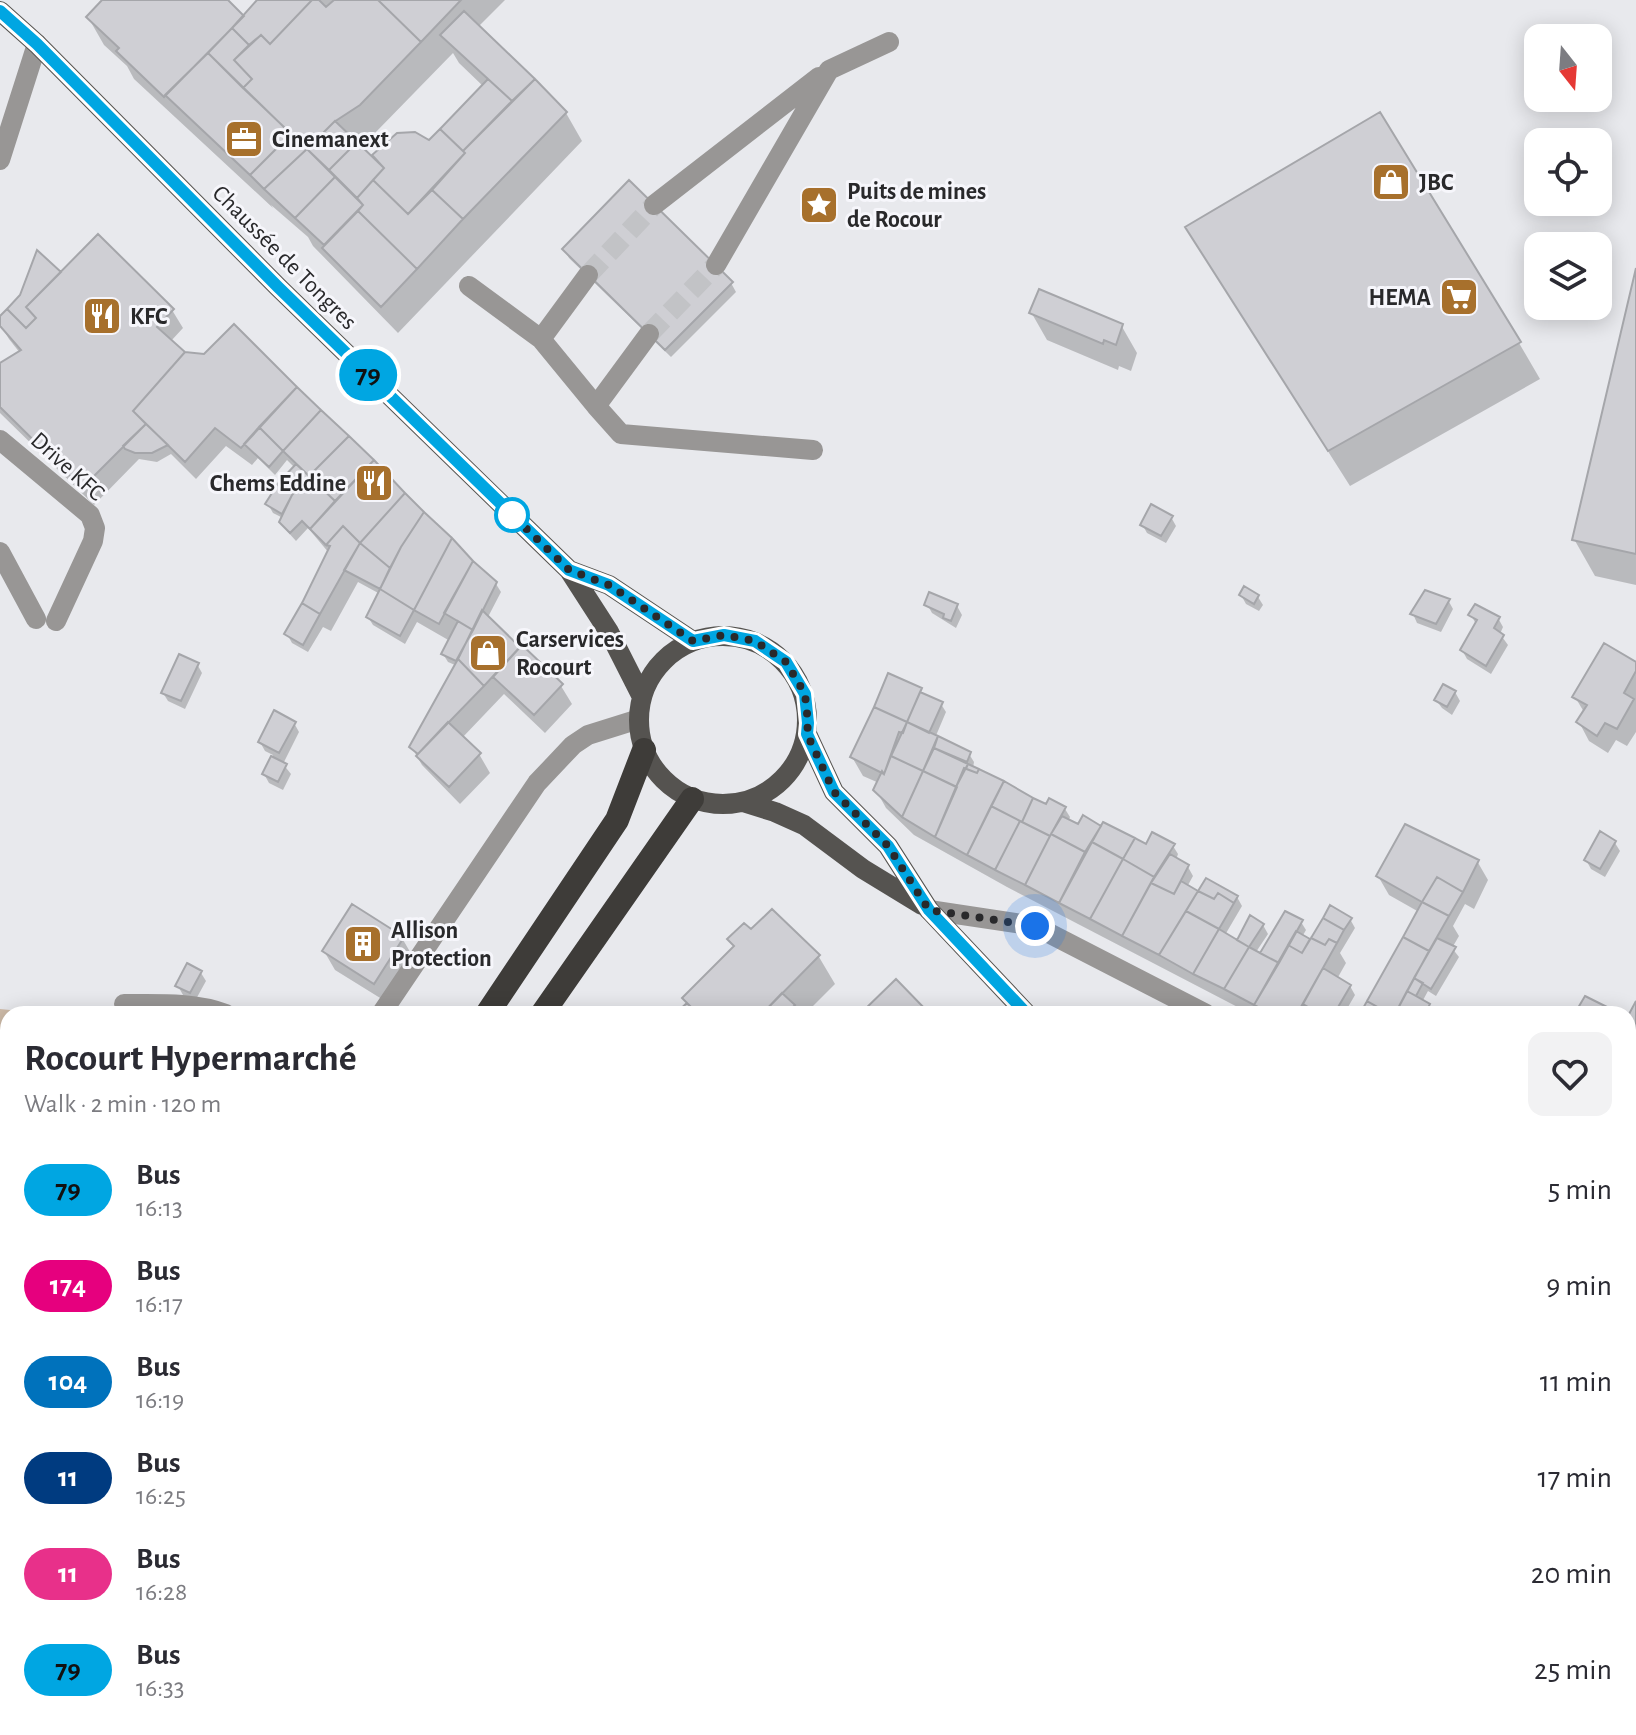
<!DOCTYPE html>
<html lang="en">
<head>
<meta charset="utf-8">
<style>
	:root { --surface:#fff; --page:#f2f2f3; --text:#2b2b33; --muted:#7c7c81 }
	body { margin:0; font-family:"Alegreya Sans",sans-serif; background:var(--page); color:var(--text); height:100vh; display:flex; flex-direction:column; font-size:30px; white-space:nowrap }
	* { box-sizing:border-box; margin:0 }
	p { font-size:26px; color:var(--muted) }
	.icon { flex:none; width:44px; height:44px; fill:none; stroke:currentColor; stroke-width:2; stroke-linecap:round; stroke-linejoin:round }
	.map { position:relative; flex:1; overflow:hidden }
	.sheet { position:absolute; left:0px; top:1006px; width:1636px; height:730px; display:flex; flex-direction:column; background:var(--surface); border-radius:24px 24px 0 0; box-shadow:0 4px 20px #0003 }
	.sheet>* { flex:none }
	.badge { padding:0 16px; border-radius:26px; font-size:28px; line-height:52px }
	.needle { width:52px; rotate:163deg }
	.buttons { position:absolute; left:1524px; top:24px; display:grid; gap:16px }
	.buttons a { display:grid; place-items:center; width:88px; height:88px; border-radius:16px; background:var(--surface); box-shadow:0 4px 20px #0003; font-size:40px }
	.you { position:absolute; width:40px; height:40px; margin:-20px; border:6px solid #fff; border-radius:50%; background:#1a73e8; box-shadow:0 0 0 12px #1a73e833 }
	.map>.badge { position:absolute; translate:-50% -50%; box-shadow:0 0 0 4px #fff }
	.round { display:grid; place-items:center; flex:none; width:84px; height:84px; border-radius:16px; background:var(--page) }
	.summary { display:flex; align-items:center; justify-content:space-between; height:136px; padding:0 24px }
	h1 { font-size:38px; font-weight:700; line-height:60px }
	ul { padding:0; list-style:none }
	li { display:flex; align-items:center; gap:24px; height:96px; padding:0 24px }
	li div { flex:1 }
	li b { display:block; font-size:30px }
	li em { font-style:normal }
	li .badge { min-width:88px; font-weight:700; text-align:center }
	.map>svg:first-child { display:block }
</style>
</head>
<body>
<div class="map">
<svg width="1636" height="1735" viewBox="0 0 1636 1735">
	<rect width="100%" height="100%" fill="#e8e9ed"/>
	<path fill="#cebba8" d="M0 1009 50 1014H8V1604L0 1611Z"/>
	<path fill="#0003" fill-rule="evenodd" d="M105 0H225L244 19 259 0H505L478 27 566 113 582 141 398 333 313 246 308 237 271 205 273 208 134 79 127 66 104 45 88 17ZM453 53 459 63 484 87 430 143 390 139 372 158 357 145 375 133Z
		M564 249 731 283 736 292 671 357 569 258Z
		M1209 264 1519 343 1540 379 1350 486Z
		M61 275 172 310 183 328 171 341 184 354 205 357 234 327 496 584 501 592 488 617 561 686 572 704 545 733 504 694 462 738 479 754 490 773 460 804 422 765 411 746 455 665 448 662 443 654 450 641 417 622 405 644 373 625 368 617 380 594 358 582 331 631 323 627 308 652 292 643 287 634 329 553 308 528 296 541 287 531 281 521 283 518 273 513 268 504 295 468 287 460 275 475 258 458 252 465 226 446 196 479 171 454 157 462 139 459 94 505 0 413V366L20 353 9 339 0 324V319Z
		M1636 277V585L1595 576 1574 539Z
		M1031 312 1121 325 1137 353 1131 371 1119 366 1118 370 1047 340Z
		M1171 517 1176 526 1166 543 1147 533 1142 524Z
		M1241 595 1258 597 1263 605 1259 611 1246 604Z
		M1448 600 1453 609 1441 632 1417 623 1413 614Z
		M927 604 957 606 962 615 956 628 932 613Z
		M1471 615 1498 618 1503 627 1500 634 1508 645 1491 674 1467 659 1462 650 1476 624Z
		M197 664 202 673 185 709 168 701 163 693Z
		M1636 664V732L1627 746 1616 740 1608 753 1589 741 1579 722 1584 712 1575 697Z
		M920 689 924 696 941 704 946 712 935 738 969 754 974 762 973 768 1047 807 1065 809 1070 817 1068 822 1079 827 1102 829 1146 846H1173L1178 854 1176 860 1188 867 1193 876 1187 887 1199 894 1237 897 1242 906 1225 935 1238 942 1263 925 1268 934 1256 952 1261 955 1301 922 1306 930 1302 937 1310 942 1350 919 1355 928 1340 953 1346 963 1337 979 1350 986 1355 995 1344 1014H1251L1007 887 914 835 886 808 876 790 879 783 863 776 852 757ZM1001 790 989 816 985 814Z
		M1455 692 1460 701 1452 715 1442 708 1436 700Z
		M294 723 299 732 283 764 291 774 283 790 269 783 264 774 273 755 265 751 260 742Z
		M1601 834 1615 843 1620 851 1605 877 1591 869 1586 860Z
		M1477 861 1488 880 1474 909 1465 904 1453 926 1459 936 1452 948 1459 957 1436 996 1428 991 1422 1002 1429 1006 1433 1014H1362L1419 912 1389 895 1378 876Z
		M772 911 819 957 835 984 805 1014H681L735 948 730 940 751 931Z
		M402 938 413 957 385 1001 335 970 324 951Z
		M201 973 206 981 195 1001 183 995 178 986Z
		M1636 1005V1041L1628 1036V1020Z
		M1636 1095V1184L1628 1180V1109Z
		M1636 1416V1515L1628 1519V1423Z
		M830 1728H962L969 1735H836Z"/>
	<path fill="#cfcfd4" stroke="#a5a6aa" stroke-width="2" d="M102 0H228L244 16 164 97 116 51 119 48 86 17Z
		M257 0H312L270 44 261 35 249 45 232 28Z
		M312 0H319L326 7 334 0H378L421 42 360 105 334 122 307 149 243 88 252 79 234 60 261 35 270 44Z
		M378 0H461L421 42Z
		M464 11 535 79 512 101 440 35Z
		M232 28 249 45 234 60 252 79 243 88 208 53Z
		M208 53 291 134 250 175 165 95Z
		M488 79 512 101 463 151 440 129Z
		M535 79 567 112 463 219 432 190 465 153 463 151Z
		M1380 112 1521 342 1328 451 1185 227Z
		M335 121 357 142 329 170 307 149Z
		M440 129 465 153 408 214 373 180 384 168 372 155 397 133 415 132 429 140Z
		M291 134 307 149 264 189 250 175Z
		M357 142 384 168 357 198 329 170Z
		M307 149 335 177 295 218 264 189Z
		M335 177 363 205 324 245 295 218Z
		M373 180 408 214 432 190 463 219 417 269 358 211 363 205 357 198Z
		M629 180 733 282 665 350 562 249Z
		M358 211 417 269 381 307 322 248Z
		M98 234 174 309 157 327 185 352 133 411 146 424 82 488 0 407V363L21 350 0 326V316L7 309 26 328 36 318 26 307Z
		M37 250 61 272 26 307 36 318 26 328 7 309 20 295Z
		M1636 268V554L1572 540Z
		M1039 289 1123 324 1116 345 1104 340 1103 344 1029 313Z
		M234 324 297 387 241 448 215 428 185 462 133 411 185 352 204 354Z
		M297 387 321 410 283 451 259 427Z
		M321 410 349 436 309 476 283 451Z
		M146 424 168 445 152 453H135L125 449 123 446Z
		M259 427 283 451 269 467 244 444Z
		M349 436 374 460 335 501 309 476Z
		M374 460 405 493 360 543 343 526 326 545 310 529Z
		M296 464 309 476 292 495 282 514 265 504 279 482Z
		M309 476 335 501 310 529 302 521 290 533 279 522 292 495Z
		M405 493 424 512 401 547 390 568 360 543Z
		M1151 504 1173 516 1161 536 1140 525Z
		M424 512 452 538 414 610 380 589 401 547Z
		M343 526 360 543 320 614 302 603 330 546 326 545Z
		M452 538 473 561 439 624 414 610Z
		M360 543 390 568 380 589 344 570Z
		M473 561 497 582 473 630 444 613Z
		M1244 586 1259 595 1254 604 1239 595Z
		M380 589 414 610 400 636 366 617Z
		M1425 590 1450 599 1436 624 1410 614Z
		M929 592 958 604 951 621 943 618 944 614 924 605Z
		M302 603 320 614 303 645 284 634Z
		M1475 604 1500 617 1494 628 1504 635 1486 666 1460 650 1477 620 1468 615Z
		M482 610 520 647 484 686 458 659Z
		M458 621 473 630 456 661 441 654Z
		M1604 643 1636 662V671L1624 693 1634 699 1617 729 1605 723 1597 736 1576 722 1587 705 1572 697Z
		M522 645 563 684 534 715 493 677Z
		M179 654 199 663 181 701 161 693Z
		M458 659 484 686 418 754 409 747Z
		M888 673 922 688 907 722 874 707Z
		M1443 684 1456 691 1447 707 1434 700Z
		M920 692 943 702 929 733 907 722Z
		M874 707 907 722 903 733 899 732 884 774 850 757Z
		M274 710 296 722 279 753 258 742Z
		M448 722 481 753 449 787 416 756Z
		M907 722 938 736 923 771 891 756Z
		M938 736 971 752 967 762 934 748Z
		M934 748 968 764 956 787 923 771Z
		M271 756 287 764 278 782 262 774Z
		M891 756 923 771 902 817 873 790 882 771 884 774Z
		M968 764 979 769 977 773 966 769Z
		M964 768 977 773 979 769 1004 781 967 855 935 837Z
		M923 771 957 787 935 837 902 817Z
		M1004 781 1033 798 1022 822 991 806Z
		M1033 798 1046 804 1049 798 1066 807 1050 836 1022 822Z
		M991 806 1020 821 995 870 967 855Z
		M1083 815 1101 826 1085 852 1051 834 1062 816 1078 824Z
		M1020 821 1050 836 1025 885 995 870Z
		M1103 822 1135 838 1123 859 1092 842Z
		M1405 824 1479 860 1463 892 1437 877 1422 902 1376 876Z
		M1600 831 1616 841 1600 869 1584 860Z
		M1152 832 1175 844 1154 877 1123 859 1135 838 1146 844Z
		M1051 834 1085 852 1059 903 1025 885Z
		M1092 842 1123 859 1090 919 1059 903Z
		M1170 854 1189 865 1174 894 1151 883Z
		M1123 859 1154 877 1122 936 1090 919Z
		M1437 877 1463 892 1449 916 1422 902Z
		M1206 878 1238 896 1234 903 1218 893 1214 899 1198 891Z
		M1181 881 1198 891 1159 955 1122 936 1151 883 1174 894Z
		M1198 891 1214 899 1218 893 1234 903 1219 929 1186 911Z
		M1422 902 1449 916 1429 951 1403 937Z
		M352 904 404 937 374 984 322 951Z
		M1330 905 1352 918 1344 930 1323 918Z
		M772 909 820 955 762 1014H698L682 998 734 946 727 939 744 923 751 929Z
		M1186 911 1219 929 1193 974 1159 955Z
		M1285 911 1303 920 1279 963 1260 953Z
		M1250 915 1264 924 1249 947 1237 940Z
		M1323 918 1344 930 1337 943 1329 939 1325 945 1311 938Z
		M1219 929 1249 947 1224 989 1193 974Z
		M1296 931 1310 939 1302 953 1288 945Z
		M1403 937 1429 951 1395 1014H1390L1367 1001Z
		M1311 938 1325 945 1329 939 1337 943 1297 1014H1272L1254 1005 1288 945 1302 953Z
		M1437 938 1456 947 1431 989 1414 978Z
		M1249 947 1279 963 1254 1005 1224 989Z
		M187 963 202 971 190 993 175 986Z
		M1323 968 1351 985 1334 1014H1320L1303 1004Z
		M1414 978 1423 983 1416 996 1407 991Z
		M896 979 930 1014H860Z
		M1407 991 1430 1004 1425 1014H1395Z
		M782 993 795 1005 786 1014H762Z
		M1585 996 1611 1009 1608 1014 1575 1013Z
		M1367 1001 1390 1014H1360Z
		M1636 1001V1036L1628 1032V1016Z
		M687 1003 698 1014H679L677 1012Z
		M1636 1091V1173L1628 1168V1105Z
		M1636 1413V1490L1628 1495V1420Z
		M840 1728H964L971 1735H846Z"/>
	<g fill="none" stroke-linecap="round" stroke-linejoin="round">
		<path stroke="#c2c3c6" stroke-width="20" stroke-dasharray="20 10" stroke-linecap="butt" d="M588 275 654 205
			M649 334 716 265"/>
		<path stroke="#989695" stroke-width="20" d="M0 160 37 44
			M654 205 819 77
			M716 265 829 70 889 42
			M469 286 541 339 596 406
			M649 334 596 406 621 434 813 450
			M541 339 588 275
			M0 440 90 515 95 528 93 541 56 621
			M0 552 36 619
			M929 910 1035 926 1206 1014
			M124 1004C158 1004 194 1002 226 1014
			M381 1014 537 783 573 745 588 735 639 719
			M1628 1242 1636 1247
			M1628 1536 1636 1531
			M1026 1735 1027 1728
			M1269 1735 1282 1728"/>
		<path stroke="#555350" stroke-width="20" d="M0 11 37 44 278 287 569 570 609 632 642 697
			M569 570 609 585 693 641
			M639 720a84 84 0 1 1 168 0a84 84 0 1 1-168 0Z
			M807 734 834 792 888 846 929 910 1027 1014
			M743 802 775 812 804 825 863 869 922 905
			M1628 1709 1636 1719"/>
		<path stroke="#3e3c39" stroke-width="24" d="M487 1014 617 820 644 750
			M542 1014 692 799
			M2 1735 8 1727
			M41 1735 46 1728"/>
	</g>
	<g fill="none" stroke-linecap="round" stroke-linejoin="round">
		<g stroke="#fff" stroke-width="18">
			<path id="line" d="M0 11 37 44 278 287 569 570 609 585 693 641 724 635 755 641 786 662 805 694 808 723 807 734 834 792 888 846 929 910 1027 1014"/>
		</g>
		<use href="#line" stroke="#00a6e2" stroke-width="12"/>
		<path stroke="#29292b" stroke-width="8" stroke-dasharray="0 14.4" d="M512 515 509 512 569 570 609 585 693 641 724 635 755 641 786 662 805 694 808 723 807 734 834 792 888 846 929 910 1035 926"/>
	</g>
	<defs>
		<g id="office-square" transform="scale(2)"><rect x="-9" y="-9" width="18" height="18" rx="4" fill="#a7702c" stroke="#f6f6fb"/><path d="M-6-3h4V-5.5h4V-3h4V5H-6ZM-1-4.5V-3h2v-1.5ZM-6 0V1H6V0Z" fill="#fff"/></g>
		<g id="shop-square" transform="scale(2)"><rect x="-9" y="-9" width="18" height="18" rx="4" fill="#a7702c" stroke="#f6f6fb"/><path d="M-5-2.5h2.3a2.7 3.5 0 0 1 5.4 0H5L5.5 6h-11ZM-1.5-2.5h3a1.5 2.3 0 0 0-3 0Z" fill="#fff"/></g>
		<g id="sight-square" transform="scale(2)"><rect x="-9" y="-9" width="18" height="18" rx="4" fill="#a7702c" stroke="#f6f6fb"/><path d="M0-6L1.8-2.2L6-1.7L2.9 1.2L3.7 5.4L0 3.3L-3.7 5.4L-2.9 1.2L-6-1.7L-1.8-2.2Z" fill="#fff"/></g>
		<g id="supermarket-square" transform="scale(2)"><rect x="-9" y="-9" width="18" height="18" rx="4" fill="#a7702c" stroke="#f6f6fb"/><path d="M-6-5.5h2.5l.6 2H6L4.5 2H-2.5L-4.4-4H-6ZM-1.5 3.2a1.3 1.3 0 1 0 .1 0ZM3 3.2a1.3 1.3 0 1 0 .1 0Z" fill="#fff"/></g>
		<g id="restaurant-square" transform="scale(2)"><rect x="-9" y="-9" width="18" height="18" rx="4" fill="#a7702c" stroke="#f6f6fb"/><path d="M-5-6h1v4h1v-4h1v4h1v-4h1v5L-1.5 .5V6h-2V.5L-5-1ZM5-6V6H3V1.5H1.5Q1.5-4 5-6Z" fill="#fff"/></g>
		<g id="building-square" transform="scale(2)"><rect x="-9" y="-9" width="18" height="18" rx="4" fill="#a7702c" stroke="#f6f6fb"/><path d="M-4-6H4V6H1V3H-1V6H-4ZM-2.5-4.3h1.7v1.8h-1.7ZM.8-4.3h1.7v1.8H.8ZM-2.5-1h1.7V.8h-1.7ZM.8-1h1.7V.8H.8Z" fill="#fff"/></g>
	</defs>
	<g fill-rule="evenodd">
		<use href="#office-square" x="244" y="139"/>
		<use href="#shop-square" x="1391" y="182"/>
		<use href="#sight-square" x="819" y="205"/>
		<use href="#supermarket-square" x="1459" y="297"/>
		<use href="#restaurant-square" x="102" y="316"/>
		<use href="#restaurant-square" x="374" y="483"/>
		<use href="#shop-square" x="488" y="653"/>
		<use href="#building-square" x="363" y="944"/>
	</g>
	<circle fill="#fff" stroke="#00a6e2" stroke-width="4" cx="512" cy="515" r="16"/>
	<g text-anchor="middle" stroke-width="6" stroke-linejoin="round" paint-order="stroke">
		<g font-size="24" font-weight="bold" fill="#29292b" stroke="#f6f6fb" text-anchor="start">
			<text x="272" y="147">Cinemanext</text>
			<text x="1419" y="190">JBC</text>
			<text x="847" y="199">Puits de mines<tspan x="847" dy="28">de Rocour</tspan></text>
			<text x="1431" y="305" text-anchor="end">HEMA</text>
			<text x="130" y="324">KFC</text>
			<text x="346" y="491" text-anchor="end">Chems Eddine</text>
			<text x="516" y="647">Carservices<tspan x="516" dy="28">Rocourt</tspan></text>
			<text x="391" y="938">Allison<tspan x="391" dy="28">Protection</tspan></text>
		</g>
		<g font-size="24" fill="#29292b" stroke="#f6f6fb">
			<text transform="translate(285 257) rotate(45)" y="8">Chaussée de Tongres</text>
			<text transform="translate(68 466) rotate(42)" y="8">Drive KFC</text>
		</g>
	</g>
</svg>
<div class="buttons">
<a><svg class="needle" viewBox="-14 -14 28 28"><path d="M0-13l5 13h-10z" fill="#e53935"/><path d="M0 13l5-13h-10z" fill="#7c7c81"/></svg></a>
<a><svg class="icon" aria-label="locate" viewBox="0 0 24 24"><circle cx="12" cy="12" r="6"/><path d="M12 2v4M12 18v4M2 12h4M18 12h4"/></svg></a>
<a><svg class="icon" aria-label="layers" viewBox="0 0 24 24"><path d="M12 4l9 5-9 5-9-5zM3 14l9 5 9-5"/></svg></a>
</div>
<div class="you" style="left:1035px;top:926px"></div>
<b class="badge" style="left:368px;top:375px;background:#00a6e2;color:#111">79</b>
<section class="sheet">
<div class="summary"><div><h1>Rocourt Hypermarché</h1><p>Walk · 2 min · 120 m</p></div><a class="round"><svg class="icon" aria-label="heart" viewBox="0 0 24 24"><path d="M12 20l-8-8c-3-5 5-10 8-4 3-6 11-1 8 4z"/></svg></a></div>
<ul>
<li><span class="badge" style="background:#00a6e2;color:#111">79</span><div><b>Bus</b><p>16:13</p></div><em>5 min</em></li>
<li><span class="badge" style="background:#e6007e;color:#fff">174</span><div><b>Bus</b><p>16:17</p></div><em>9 min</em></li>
<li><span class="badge" style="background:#0072bc;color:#fff">104</span><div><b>Bus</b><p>16:19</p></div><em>11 min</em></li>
<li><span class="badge" style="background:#003b80;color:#fff">11</span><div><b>Bus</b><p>16:25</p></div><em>17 min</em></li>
<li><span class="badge" style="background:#e8308a;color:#fff">11</span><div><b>Bus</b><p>16:28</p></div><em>20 min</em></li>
<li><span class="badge" style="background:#00a6e2;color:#111">79</span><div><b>Bus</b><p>16:33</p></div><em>25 min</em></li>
</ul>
</section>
</div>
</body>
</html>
